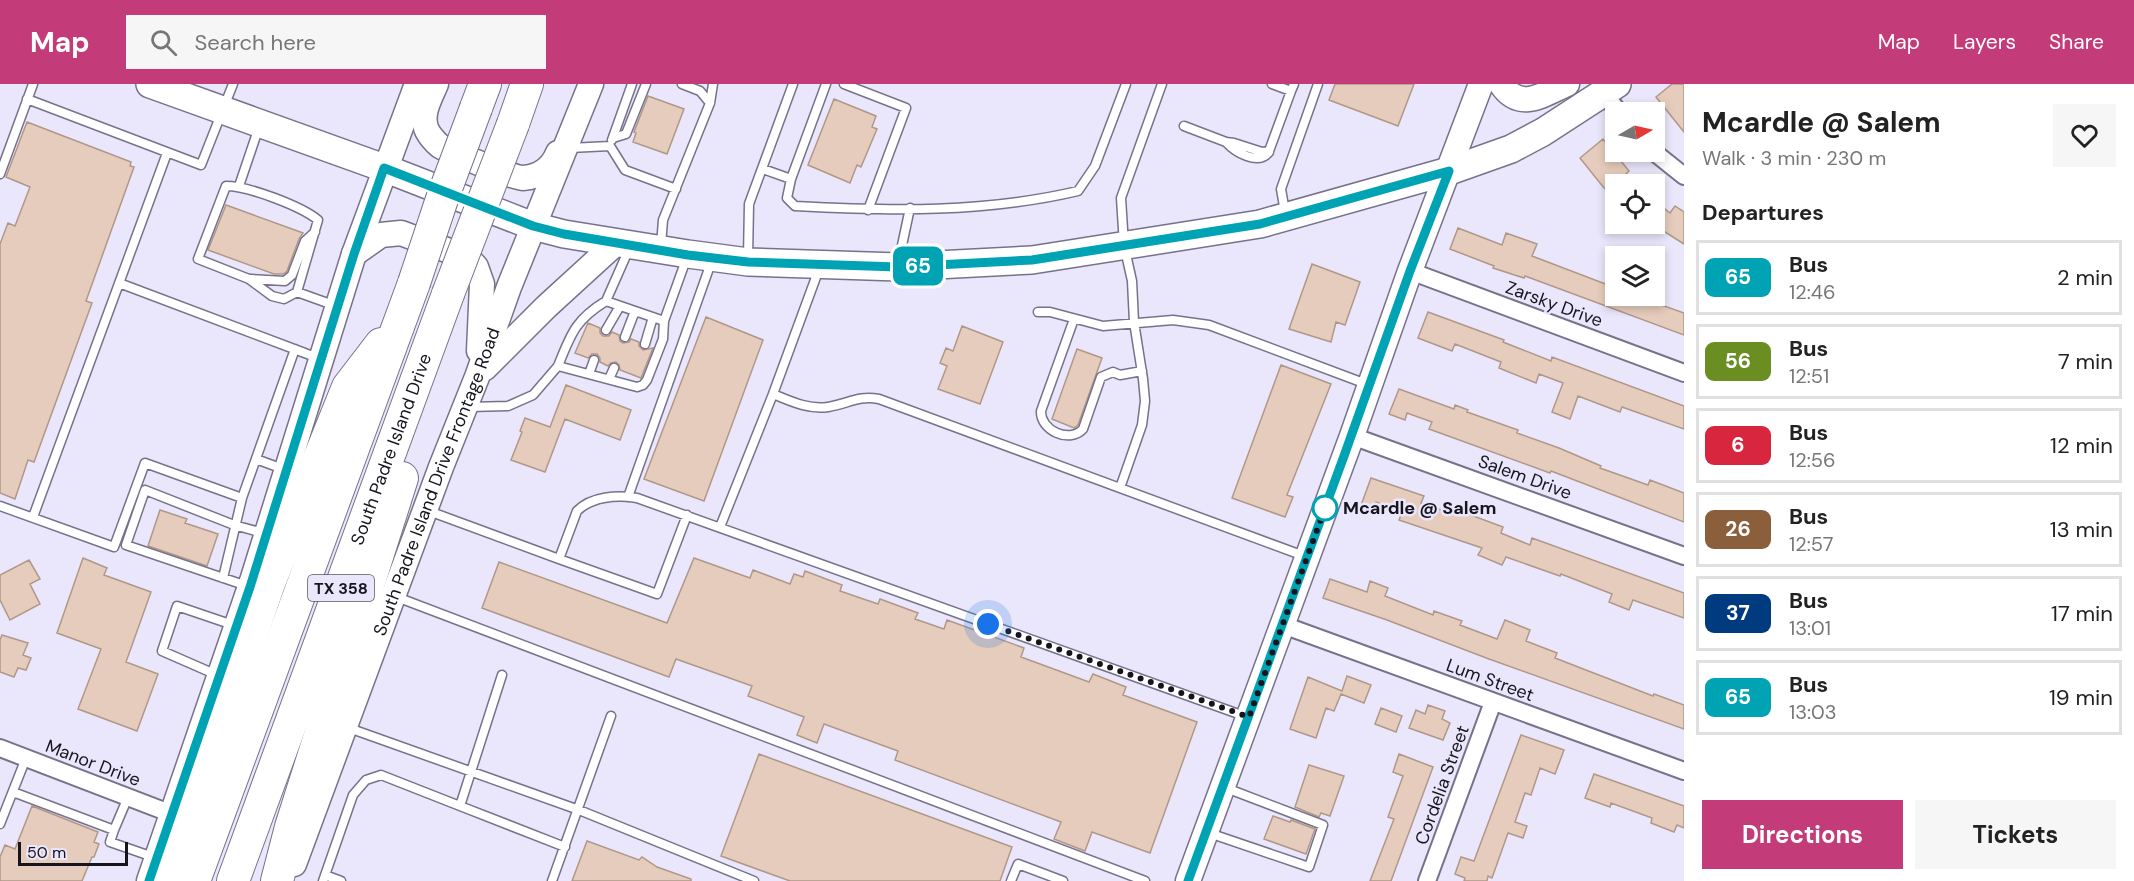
<!DOCTYPE html>
<html lang="en">
<head>
<meta charset="utf-8">
<style>
	:root { --surface:#fff; --page:#f6f6f6; --text:#222; --muted:#767676; --line:#e0e0e0; --accent:#c33b78 }
	body { margin:0; font-family:"DM Sans",sans-serif; background:var(--page); color:var(--text); height:100vh; display:flex; flex-direction:column; font-size:22px; white-space:nowrap }
	* { box-sizing:border-box; margin:0 }
	p { font-size:20px; color:var(--muted) }
	.icon { flex:none; width:33px; height:33px; fill:none; stroke:currentColor; stroke-width:2; stroke-linecap:round; stroke-linejoin:round }
	.map { position:relative; flex:1; overflow:hidden }
	.side { display:flex; flex-direction:column; background:var(--surface); width:450px }
	.side>* { flex:none }
	.badge { padding:0 12px; border-radius:9px; font-size:21px; line-height:39px }
	.needle { width:39px; rotate:81deg }
	.buttons { position:absolute; left:1605px; top:18px; display:grid; gap:12px }
	.buttons a { display:grid; place-items:center; width:60px; height:60px; border-radius:0px; background:var(--surface); box-shadow:0 3px 9px #0003; font-size:30px }
	.scale { position:absolute; left:18px; bottom:15px; width:110px; box-sizing:border-box; padding-left:6px; border:3px solid #16141d; border-top:0; font-size:16px; line-height:21px; white-space:nowrap; color:#16141d; -webkit-text-stroke:4px #eae6fb; paint-order:stroke }
	.you { position:absolute; width:30px; height:30px; margin:-15px; border:4px solid #fff; border-radius:50%; background:#1a73e8; box-shadow:0 0 0 9px #1a73e833 }
	.map>.badge { position:absolute; translate:-50% -50%; box-shadow:0 0 0 3px #fff }
	h2 { padding:0 18px; font-size:22px; line-height:54px }
	.round { display:grid; place-items:center; flex:none; width:63px; height:63px; border-radius:0px; background:var(--page) }
	.summary { display:flex; align-items:center; justify-content:space-between; height:102px; padding:0 18px }
	h1 { font-size:28px; font-weight:700; line-height:45px }
	.primary-button { display:flex; gap:12px; margin-top:auto; padding:12px 18px }
	.primary-button a { flex:1; height:69px; border-radius:0px; background:var(--accent); color:#fff; font-size:24px; font-weight:700; line-height:69px; text-align:center }
	.primary-button a+a { background:var(--page); color:var(--text) }
	ul { padding:0; list-style:none }
	li { display:flex; align-items:center; gap:18px; height:75px; margin:0 12px 9px; padding:0 6px; border:3px solid var(--line); border-radius:0px }
	li div { flex:1 }
	li b { display:block; font-size:22px }
	li em { font-style:normal }
	li .badge { min-width:66px; font-weight:700; text-align:center }
	header { display:flex; align-items:center; gap:36px; box-sizing:border-box; height:84px; padding:0 30px; background:var(--accent); color:#fff }
	header strong { font-size:28px }
	nav { display:flex; gap:33px; margin-inline-start:auto; font-size:21px }
	.search { width:420px; height:54px; background:var(--page); display:flex; align-items:center; gap:15px; box-sizing:border-box; padding:0 21px; border-radius:0px; color:var(--muted); font-size:22px }
	main { display:flex; flex:1; min-height:0 }
	.map>svg:first-child { display:block }
</style>
</head>
<body>
<header>
<strong>Map</strong>
<div class="search"><svg class="icon" aria-label="search" viewBox="0 0 24 24"><circle cx="10" cy="10" r="6"/><path d="M15 15l6 6"/></svg>Search here</div>
<nav><a>Map</a><a>Layers</a><a>Share</a></nav>
</header>
<main>
<div class="map">
<svg width="1684" height="797" viewBox="0 0 1684 797">
	<rect width="100%" height="100%" fill="#eae6fb"/>
	<path fill="#e6ccbc" stroke="#b09889" stroke-width="1.5" d="M1335 0H1414L1398 42 1329 16Z
		M1672 0H1684V48L1656 13Z
		M648 12 684 25 667 70 633 58 636 49 634 48Z
		M834 15 876 32 872 43 877 45 861 83 857 81 850 99 808 81Z
		M27 38 131 78 130 82 134 83 86 217 92 219 34 378 28 376 15 415 0 409V160L8 139 15 142 30 103 6 93Z
		M1603 55 1629 87 1624 92 1635 100H1616V113L1604 104 1580 74Z
		M1654 116 1670 129 1675 122 1684 128V160L1654 141Z
		M226 121 303 149 299 155 287 187 283 190H274L208 166Z
		M1458 144 1502 161 1506 149 1537 160 1532 172 1616 204V212H1655L1653 218 1684 229V251L1525 192 1524 194 1493 184 1494 182 1450 165Z
		M1312 180 1360 198 1345 241 1336 238 1331 258 1289 245Z
		M1428 228 1504 256 1503 258 1551 277 1552 273 1684 322V345L1622 323 1620 328 1578 312 1570 335 1552 328 1563 299 1539 290 1536 299 1499 284 1501 278 1455 260 1452 267 1418 254Z
		M706 233 763 256 704 417 644 395Z
		M588 239 600 244V249L603 252H609L612 248 619 251 620 257 623 259 629 258 631 255 639 258V262L643 266 653 264 641 294 620 286 619 281 616 278 611 279 608 282 600 278V274L597 270H592L588 274 575 269Z
		M962 242 1003 258 980 320 938 305 947 282 940 279 946 264 953 267Z
		M1077 265 1102 274 1078 341 1074 344 1052 335Z
		M1281 281 1331 300 1287 411 1293 413 1285 433 1232 414Z
		M566 301 631 326 620 356 565 335 545 388 511 376 522 348 520 347 525 334 550 343Z
		M1399 305 1454 325 1455 321 1468 326 1467 328 1518 346 1517 349 1559 364 1601 382 1600 384 1648 401 1650 396 1684 409V438L1551 387 1550 389 1429 345 1432 338 1407 329 1405 336 1389 330Z
		M1371 394 1424 412 1421 419 1450 429 1452 424 1503 443 1501 449 1530 461 1532 454 1684 509V534L1633 516 1629 526 1609 518 1612 510 1561 490 1560 492 1506 473 1502 481 1478 471 1482 464 1399 436 1402 428 1376 418 1372 429 1360 424Z
		M160 426 187 435 185 439 218 450 207 482 148 462Z
		M83 474 107 484 104 491 151 508 126 578 158 590 137 647 78 625 101 565 57 549Z
		M694 474 750 494 753 486 790 500 794 490 803 493 805 487 842 501 840 507 878 520 880 515 918 529 915 535 944 545 947 536 1024 564 1021 573 1089 598 1093 590 1126 603 1123 611 1197 638 1150 769 1092 748 1085 767 1054 755 1061 738 895 676 898 667 824 640 817 659 797 651 804 633 748 612 752 602 676 575 669 593 482 524 499 478 667 539Z
		M29 476 40 495 30 500 40 520 10 536 0 516V491Z
		M1330 495 1367 508 1370 497 1388 504 1385 512 1433 531 1434 527 1462 537 1460 541 1497 555 1505 536 1530 546 1526 557 1557 569 1555 574 1653 612 1654 610 1684 621V645L1489 575 1387 536 1323 514Z
		M2 551 28 559 23 571 31 574 26 586 18 584 14 593 0 588V556Z
		M1347 592 1371 601 1364 619 1341 610 1334 627 1326 624 1316 654 1290 645 1308 593 1342 607Z
		M1428 621 1445 627 1442 635 1450 639 1443 656 1409 644 1416 626 1425 630Z
		M1381 624 1402 632 1396 648 1375 640Z
		M1521 651 1564 666 1555 690 1540 684 1531 711 1525 709 1515 738 1527 742 1523 754 1508 749 1492 794 1488 792 1487 797H1464L1465 794 1455 790 1461 773 1474 777Z
		M759 670 1012 763 1000 797H790L721 772Z
		M1399 670 1433 683 1391 797H1370L1394 735 1388 733 1403 692 1393 688Z
		M1309 681 1344 692 1330 732 1321 729 1319 733 1295 723Z
		M1594 690 1684 722V744L1677 741 1674 748 1651 739 1652 734 1611 719 1610 723 1585 714Z
		M32 722 98 748 94 758 99 760 94 773H92L82 797H0V773L5 761 15 765Z
		M1273 732 1290 738 1291 736 1315 745 1306 770 1264 755Z
		M587 757 639 776 642 773 657 783 691 795V797H572Z"/>
	<g fill="none" stroke-linecap="round" stroke-linejoin="round">
		<g stroke="#77728a" stroke-width="11">
			<path id="service" d="M682 0 700 7 710 19
				M826 0 791 95 787 114 795 122C891 127 984 129 1078 107L1095 82 1126 0
				M844 0 906 24 868 126
				M1272 0 1291 7 1294 0
				M27 15 201 81 233 0
				M1184 42 1226 58 1234 59 1262 68 1269 67 1291 7
				M613 54 626 50 646 0
				M612 56 632 0
				M1226 58C1235 68 1258 82 1269 68
				M570 64 610 62 625 86 676 105
				M763 85 791 95
				M0 90 33 0
				M226 102C248 102 301 122 318 136L297 208 284 215 272 212 249 195 198 175Z
				M239 102 259 43
				M1285 128 1281 105 1318 0
				M661 161 663 136 710 19 713 0
				M629 165 606 217 664 237
				M748 174 749 120 793 0
				M898 180 910 124
				M250 195 285 197 292 191 305 157 315 148
				M119 199 318 274
				M297 208 336 222
				M1038 228H1050L1103 242 1173 236 1209 241 1369 301
				M1074 235 1041 327C1040 346 1069 360 1083 345L1101 293 1113 288 1120 291 1142 287
				M606 246 620 222
				M625 253 635 227
				M645 260 653 233
				M558 282C571 250 575 236 606 217
				M589 290 594 276
				M609 295 614 284
				M773 310C790 317 809 326 828 323 848 320 858 311 879 315L1304 472
				M469 323 508 322 533 311 558 282 637 303 643 301 647 296 663 255 664 237 687 173
				M256 375 283 385
				M1120 404 1142 341 1145 317 1143 295 1134 238 1132 197 1124 161 1121 114 1162 0
				M628 413 712 176
				M0 422 114 463 145 379 242 414
				M426 426 559 475 577 427C592 412 617 411 637 414L1247 633
				M33 433 167 69
				M720 443 773 310 819 185
				M559 475 657 510 687 431
				M223 494 242 414 295 265
				M247 502 126 461 145 406 234 441 263 449
				M394 512 1145 797
				M217 591 162 567 177 522 233 541
				M346 643 579 726 754 797
				M13 708 114 746 128 713
				M460 722 565 763
				M0 740 26 674
				M114 746 110 758 156 774
				M1209 749 1309 783 1323 741 1226 704
				M325 791 341 797
				M323 797 353 711 366 696 381 691 460 722 502 591
				M552 797 611 632
				M1011 797 1018 780 1063 797"/>
		</g>
		<g stroke="#77728a" stroke-width="20">
			<path id="minor" d="M1604 10 1619 28
				M1654 68 1684 92
				M1410 187 1684 289
				M1352 352 1684 472
				M1283 541 1684 687
				M0 664 172 730
				M1427 797 1493 618"/>
		</g>
		<g stroke="#77728a" stroke-width="27">
			<g id="secondary">
				<path d="M436 0C430 14 421 29 426 44 428 50 435 58 440 62 450 68 514 94 523 94 539 93 552 84 558 69"/>
				<path d="M1501 0C1520 28 1542 11 1567 0"/>
				<path d="M354 170 381 151 401 149 468 174 476 183 482 200 479 267"/>
				<path d="M485 284 546 223 616 159"/>
				<path id="s1" d="M294 780 441 383 477 293 509 203 591 0"/>
				<path d="M149 797 252 497 354 170 417 0"/>
				<path d="M1188 797 1352 352 1410 187 1481 0"/>
			</g>
		</g>
		<g stroke="#77728a" stroke-width="30">
			<path id="primary" d="M150 0 384 84 533 142 564 150 688 170 748 178 898 183 1032 176 1260 140 1449 87 1511 65 1543 48 1617 0"/>
		</g>
		<g stroke="#77728a" stroke-width="34">
			<g id="motorway">
				<path d="M476 24 485 0"/>
				<path d="M513 40 527 0"/>
				<path d="M166 797 269 499 348 303 381 260"/>
				<path d="M194 797 414 199"/>
				<path id="s2" d="M233 797 448 210"/>
				<path d="M277 797 291 743 402 394"/>
			</g>
		</g>
		<use href="#service" stroke="#fff" stroke-width="8"/>
		<use href="#minor" stroke="#fff" stroke-width="16"/>
		<use href="#secondary" stroke="#fff" stroke-width="24"/>
		<use href="#primary" stroke="#fff" stroke-width="27"/>
		<use href="#motorway" stroke="#fff" stroke-width="32"/>
		<g stroke="#77728a" stroke-width="34" stroke-linecap="butt">
			<path id="motorway-bridge" d="M414 199 442 115 476 24
				M448 210 513 40"/>
		</g>
		<use href="#motorway-bridge" stroke="#fff" stroke-width="32"/>
	</g>
	<g fill="none" stroke-linecap="round" stroke-linejoin="round">
		<g stroke="#fff" stroke-width="14">
			<path id="line" d="M149 797 250 503 354 170 384 84 533 142 564 150 688 171 748 178 898 183 1032 176 1260 140 1449 87 1410 187 1344 372 1188 797"/>
		</g>
		<use href="#line" stroke="#00a3b4" stroke-width="9"/>
		<path stroke="#16141d" stroke-width="6" stroke-dasharray="0 10.8" d="M988 540 1249 633 1325 424"/>
	</g>
	<circle fill="#fff" stroke="#00a3b4" stroke-width="3" cx="1325" cy="424" r="12"/>
	<g text-anchor="middle" stroke-width="5" stroke-linejoin="round" paint-order="stroke">
		<rect fill="#eae6fb" stroke="#565360" stroke-width="1.5" x="308" y="491" width="66" height="26" rx="4.5"/>
		<g font-size="16" font-weight="bold" fill="#16141d">
			<text x="341" y="510">TX 358</text>
		</g>
		<g font-size="18" fill="#16141d" stroke="#eae6fb">
			<text transform="translate(1554 220) rotate(20)" y="6">Zarsky Drive</text>
			<text dy="6" stroke="none"><textPath href="#s2" startOffset="460">South Padre Island Drive</textPath></text>
			<text transform="translate(1525 393) rotate(20)" y="6">Salem Drive</text>
			<text dy="6" stroke="none"><textPath href="#s1" startOffset="408">South Padre Island Drive Frontage Road</textPath></text>
			<text transform="translate(1490 596) rotate(20)" y="6">Lum Street</text>
			<text transform="translate(93 679) rotate(21)" y="6">Manor Drive</text>
			<text transform="translate(1442 701) rotate(-70)" y="6">Cordelia Street</text>
		</g>
		<g font-size="18" font-weight="bold" fill="#16141d" stroke="#eae6fb" text-anchor="start">
			<text x="1343" y="430">Mcardle @ Salem</text>
		</g>
	</g>
</svg>
<div class="buttons">
<a><svg class="needle" viewBox="-14 -14 28 28"><path d="M0-13l5 13h-10z" fill="#e53935"/><path d="M0 13l5-13h-10z" fill="#767676"/></svg></a>
<a><svg class="icon" aria-label="locate" viewBox="0 0 24 24"><circle cx="12" cy="12" r="6"/><path d="M12 2v4M12 18v4M2 12h4M18 12h4"/></svg></a>
<a><svg class="icon" aria-label="layers" viewBox="0 0 24 24"><path d="M12 4l9 5-9 5-9-5zM3 14l9 5 9-5"/></svg></a>
</div>
<div class="scale">50 m</div>
<div class="you" style="left:988px;top:540px"></div>
<b class="badge" style="left:918px;top:182px;background:#00a3b4;color:#fff">65</b>
</div>
<section class="side">
<div class="summary"><div><h1>Mcardle @ Salem</h1><p>Walk · 3 min · 230 m</p></div><a class="round"><svg class="icon" aria-label="heart" viewBox="0 0 24 24"><path d="M12 20l-8-8c-3-5 5-10 8-4 3-6 11-1 8 4z"/></svg></a></div>
<h2>Departures</h2>
<ul>
<li><span class="badge" style="background:#00a3b4;color:#fff">65</span><div><b>Bus</b><p>12:46</p></div><em>2 min</em></li>
<li><span class="badge" style="background:#6b8e23;color:#fff">56</span><div><b>Bus</b><p>12:51</p></div><em>7 min</em></li>
<li><span class="badge" style="background:#d7263d;color:#fff">6</span><div><b>Bus</b><p>12:56</p></div><em>12 min</em></li>
<li><span class="badge" style="background:#8b5e3c;color:#fff">26</span><div><b>Bus</b><p>12:57</p></div><em>13 min</em></li>
<li><span class="badge" style="background:#003b80;color:#fff">37</span><div><b>Bus</b><p>13:01</p></div><em>17 min</em></li>
<li><span class="badge" style="background:#00a3b4;color:#fff">65</span><div><b>Bus</b><p>13:03</p></div><em>19 min</em></li>
</ul>
<div class="primary-button"><a>Directions</a><a>Tickets</a></div>
</section>
</main>
</body>
</html>
